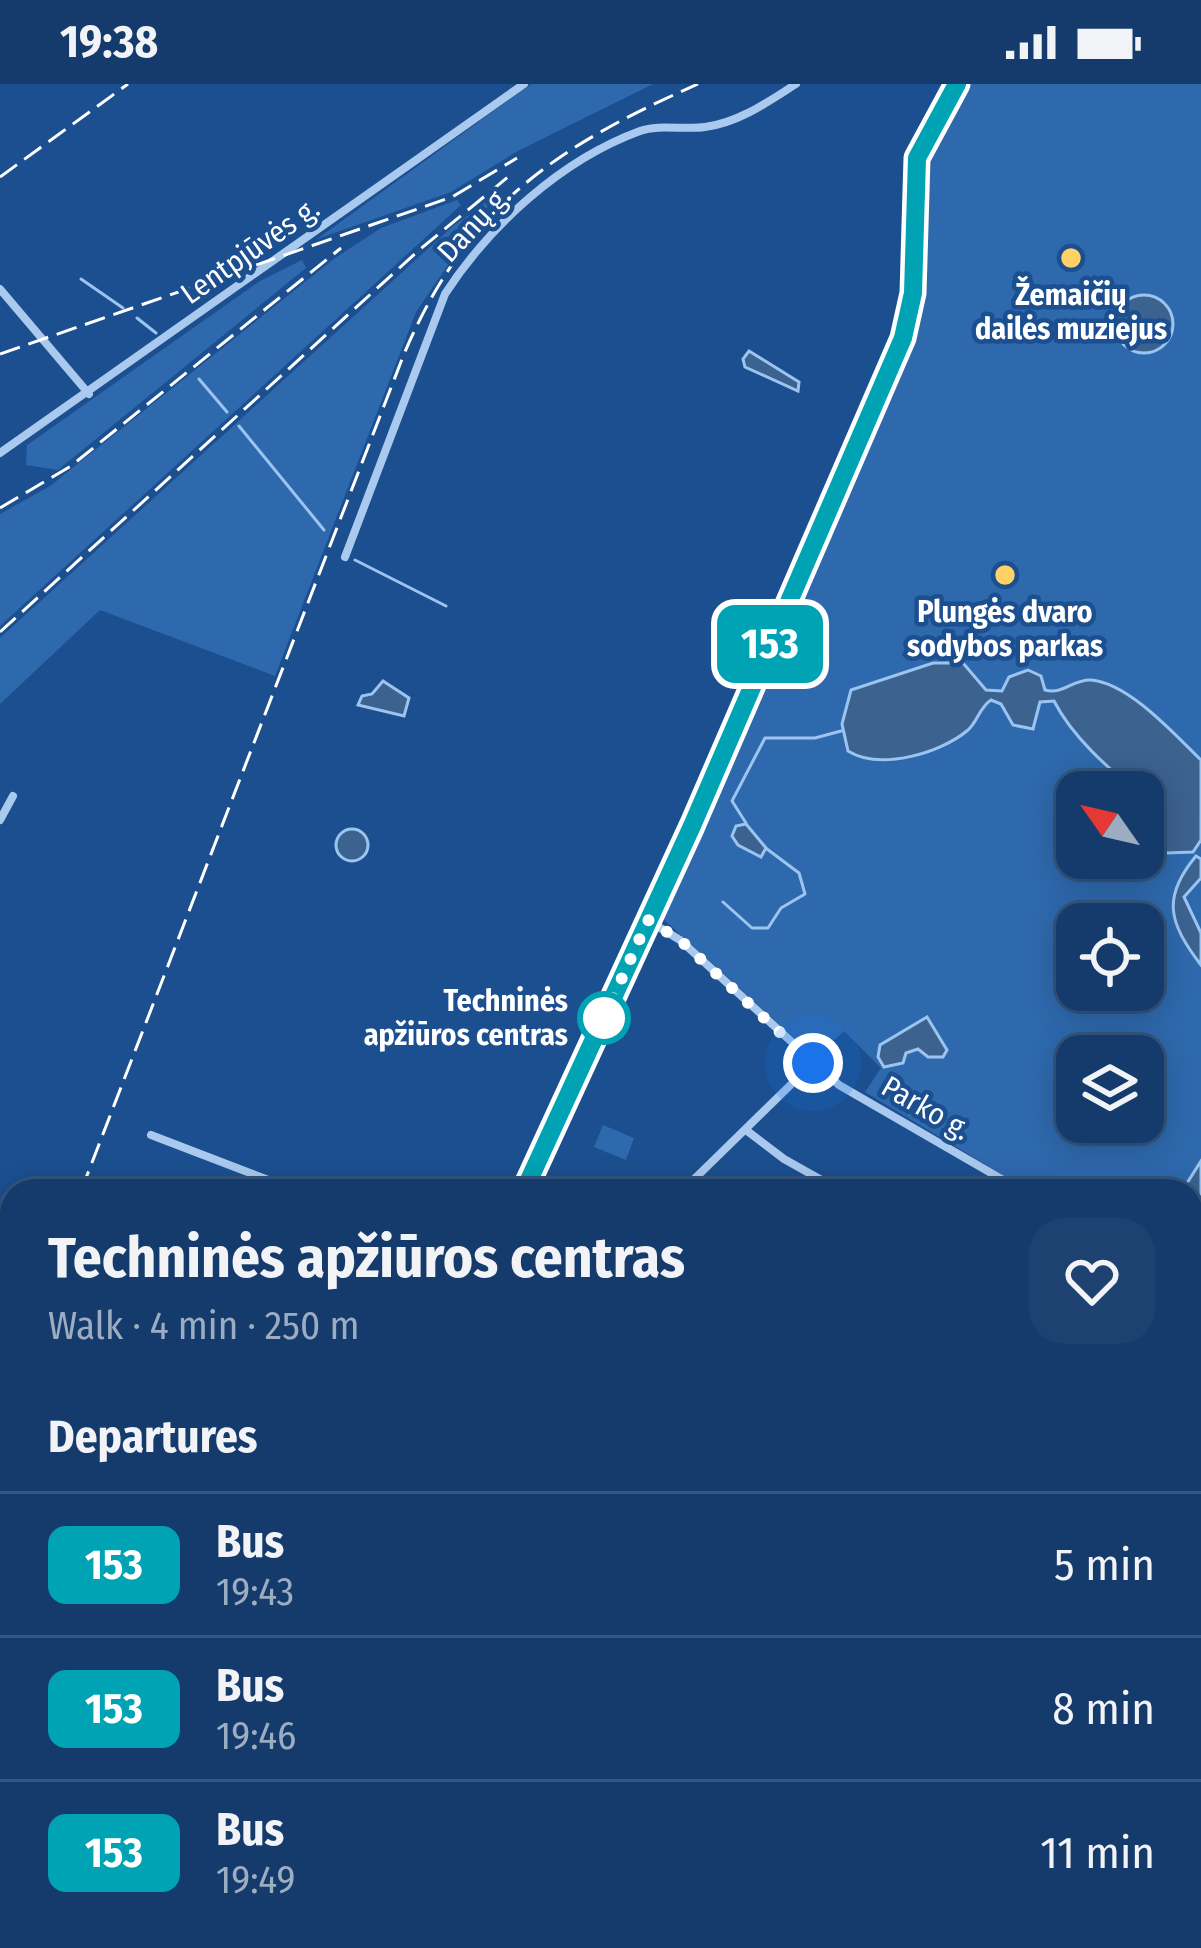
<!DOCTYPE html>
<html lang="en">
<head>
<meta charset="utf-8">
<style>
	:root { --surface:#143b6b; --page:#1d4271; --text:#f1f3f6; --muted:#9dadc1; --line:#33557e }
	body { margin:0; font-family:"Fira Sans Condensed",sans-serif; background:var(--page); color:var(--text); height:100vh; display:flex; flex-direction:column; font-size:45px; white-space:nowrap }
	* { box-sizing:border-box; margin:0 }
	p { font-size:39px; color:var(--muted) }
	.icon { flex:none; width:66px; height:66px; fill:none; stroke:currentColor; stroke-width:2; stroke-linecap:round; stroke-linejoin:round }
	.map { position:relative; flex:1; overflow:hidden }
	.details { position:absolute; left:0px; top:1095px; width:1203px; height:771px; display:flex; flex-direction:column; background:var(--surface); border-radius:36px 36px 0 0; box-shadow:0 6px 30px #0003,0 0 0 3px var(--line) }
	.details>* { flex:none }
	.badge { padding:0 24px; border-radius:18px; font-size:42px; line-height:78px }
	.needle { width:78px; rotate:304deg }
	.tools { position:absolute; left:1056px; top:687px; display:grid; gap:24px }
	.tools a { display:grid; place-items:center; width:108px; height:108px; border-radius:24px; background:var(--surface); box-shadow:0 6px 30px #0003,0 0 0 3px var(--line); font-size:60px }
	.you { position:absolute; width:60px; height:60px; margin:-30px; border:9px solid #fff; border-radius:50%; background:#1a73e8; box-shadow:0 0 0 18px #1a73e833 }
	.map>.badge { position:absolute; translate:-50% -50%; box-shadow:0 0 0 6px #fff }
	h2 { padding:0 48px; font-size:45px; line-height:108px }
	.round { display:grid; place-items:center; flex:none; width:126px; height:126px; border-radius:36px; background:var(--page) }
	.overview { display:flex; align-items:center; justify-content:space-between; height:204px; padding:0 48px }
	h1 { font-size:57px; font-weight:700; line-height:90px }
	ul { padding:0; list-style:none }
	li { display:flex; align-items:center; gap:36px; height:144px; padding:0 48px; border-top:3px solid var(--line) }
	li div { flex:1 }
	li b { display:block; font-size:45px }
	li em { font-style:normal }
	li .badge { min-width:132px; font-weight:700; text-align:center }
	.status { display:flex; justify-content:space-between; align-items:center; height:84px; padding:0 60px; background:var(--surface); direction:ltr }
	.status svg { height:33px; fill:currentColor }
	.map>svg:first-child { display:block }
</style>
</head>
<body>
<div class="status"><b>19:38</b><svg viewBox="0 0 49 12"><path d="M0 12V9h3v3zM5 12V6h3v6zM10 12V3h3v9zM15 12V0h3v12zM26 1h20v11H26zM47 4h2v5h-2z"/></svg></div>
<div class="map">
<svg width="1201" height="1864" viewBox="0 0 1201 1864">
	<rect width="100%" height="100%" fill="#1b4f8f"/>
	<path fill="#2e69ad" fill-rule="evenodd" d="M531 0H653L516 68 451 108 317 155Z
		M964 0H1201V1077L1182 1107H1029L865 1008 881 984 844 947 815 973 660 832 911 252C928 196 913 140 923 84 928 53 948 27 964 0ZM1077 708H1143V774H1077ZM1077 840H1143V906H1077ZM1077 972H1143V1038H1077Z
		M495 112 416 228 275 592 100 526 0 620V554L453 142Z
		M457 116 461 121 0 542V430L50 402 335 174 381 144Z
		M302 176 306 184 58 386 26 381 27 361 260 197Z
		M603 1041 634 1054 626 1076 594 1063Z
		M1191 1165 1201 1178V1412L1191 1414Z
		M212 1854H551L568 1864H480L470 1854 415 1864H217Z
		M816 1854H917L931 1864H822Z"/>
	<path fill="#3c6290" stroke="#9cc4f0" stroke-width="3" d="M1115 240a29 29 0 1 1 58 0a29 29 0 1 1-58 0Z
		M749 267 799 298 798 307 745 283 743 275Z
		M933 579H963L986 606 1002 607 1009 593 1028 586 1041 592 1045 606C1063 611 1073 595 1091 596 1129 599 1175 651 1201 676V756L1193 768 1167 769 1157 762 1155 724C1121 694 1076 660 1054 617L1040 618 1033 645 1013 641 1001 620 991 616C979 624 978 637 968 646 941 669 880 687 848 667L842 640 851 606Z
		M383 597 409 614 404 632 358 621 362 612 372 610Z
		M746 740 766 764 761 773 738 761 732 752 736 742Z
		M336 761a16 16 0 1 1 32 0a16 16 0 1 1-32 0Z
		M1196 772 1201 775V794L1184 813 1201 849V881C1168 838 1162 813 1196 772Z
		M927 933 947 966 943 973H928L918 965 906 969 903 979 884 983 878 973 880 961Z
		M1201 1077V1178L1191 1165V1107H1182Z
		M1201 1616V1864H931L917 1854H1191V1623Z"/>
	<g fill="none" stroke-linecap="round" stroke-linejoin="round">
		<path stroke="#9cc4f0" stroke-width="3" d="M81 195 123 224
			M137 234 156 249
			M199 295 227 328
			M239 342 324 446
			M355 476 446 522
			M746 739 732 717 765 654H815L841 647
			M723 818 752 844H768L781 824 805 810 799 789 767 765"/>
		<path stroke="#a9c9ee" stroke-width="8" d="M0 205 89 310
			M0 369 524 0
			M345 473 445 210C490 141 561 76 640 47 659 40 684 46 705 43 738 39 768 18 796 0
			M0 736 13 712
			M649 837 680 856 839 1001 1022 1107
			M746 1046 784 1075 841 1107
			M151 1051 297 1107
			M682 1107 813 979
			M0 1534 12 1560
			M41 1864 62 1854"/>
		<path stroke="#d6e6fa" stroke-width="10" d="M525 1107 692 742 903 254 913 209 917 74 957 0
			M1191 1526 1201 1512
			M562 1854 580 1864
			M717 1864 724 1854"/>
		<path stroke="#fff" stroke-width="3" stroke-dasharray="21 9" stroke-linecap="butt" d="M0 93 128 0
			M0 270 452 113 517 74
			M0 424 71 382 341 164
			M0 548 418 167 508 93
			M81 1107 404 270C467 122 555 63 698 0
			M0 1319 12 1287"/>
	</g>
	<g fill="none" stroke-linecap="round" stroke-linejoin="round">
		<g stroke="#fff" stroke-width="27">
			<path id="line" d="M524 1107 692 742 903 254 913 209 917 74 957 0"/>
		</g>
		<use href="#line" stroke="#00a3b4" stroke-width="18"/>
		<path stroke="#fff" stroke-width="12" stroke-dasharray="0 21.6" d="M604 934 648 836 680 856 813 979"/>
	</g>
	<g fill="#ffd166" stroke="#1b4f8f" stroke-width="4.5">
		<circle cx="1071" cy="174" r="12"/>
		<circle cx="1005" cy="491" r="12"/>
	</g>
	<circle fill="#fff" stroke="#00a3b4" stroke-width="6" cx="604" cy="934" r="24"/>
	<g text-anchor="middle" stroke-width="9" stroke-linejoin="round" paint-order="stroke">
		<g font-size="30" fill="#fff" stroke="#1b4f8f">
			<text transform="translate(474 140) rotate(-47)" y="10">Danų g.</text>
			<text transform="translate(250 167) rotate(-35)" y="10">Lentpjūvės g.</text>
			<text transform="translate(926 1024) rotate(30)" y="10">Parko g.</text>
		</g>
		<g font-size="30" font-weight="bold" fill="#fff" stroke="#1b4f8f">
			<text x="1071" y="221">Žemaičių<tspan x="1071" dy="34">dailės muziejus</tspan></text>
			<text x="1005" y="538">Plungės dvaro<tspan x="1005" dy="34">sodybos parkas</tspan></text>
		</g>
		<g font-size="30" font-weight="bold" fill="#fff" stroke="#1b4f8f" text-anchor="end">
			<text x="568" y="927">Techninės<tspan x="568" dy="34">apžiūros centras</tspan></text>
		</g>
	</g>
</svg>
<div class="tools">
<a><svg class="needle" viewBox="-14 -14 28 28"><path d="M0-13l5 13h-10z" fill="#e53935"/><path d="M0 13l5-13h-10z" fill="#9dadc1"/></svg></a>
<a><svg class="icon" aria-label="locate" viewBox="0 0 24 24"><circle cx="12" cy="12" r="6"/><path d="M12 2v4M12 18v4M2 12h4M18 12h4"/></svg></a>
<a><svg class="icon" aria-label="layers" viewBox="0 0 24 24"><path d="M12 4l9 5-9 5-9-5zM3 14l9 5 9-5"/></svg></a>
</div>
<div class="you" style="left:813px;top:979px"></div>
<b class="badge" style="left:770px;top:560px;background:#00a3b4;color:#fff">153</b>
<section class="details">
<div class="overview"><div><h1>Techninės apžiūros centras</h1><p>Walk · 4 min · 250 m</p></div><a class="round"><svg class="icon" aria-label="heart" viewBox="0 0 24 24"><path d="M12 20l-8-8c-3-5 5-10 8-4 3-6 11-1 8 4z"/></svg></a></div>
<h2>Departures</h2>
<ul>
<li><span class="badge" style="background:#00a3b4;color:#fff">153</span><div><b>Bus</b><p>19:43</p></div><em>5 min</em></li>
<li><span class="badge" style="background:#00a3b4;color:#fff">153</span><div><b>Bus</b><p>19:46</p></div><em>8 min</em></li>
<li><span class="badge" style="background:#00a3b4;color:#fff">153</span><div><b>Bus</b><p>19:49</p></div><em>11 min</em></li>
</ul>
</section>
</div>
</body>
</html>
